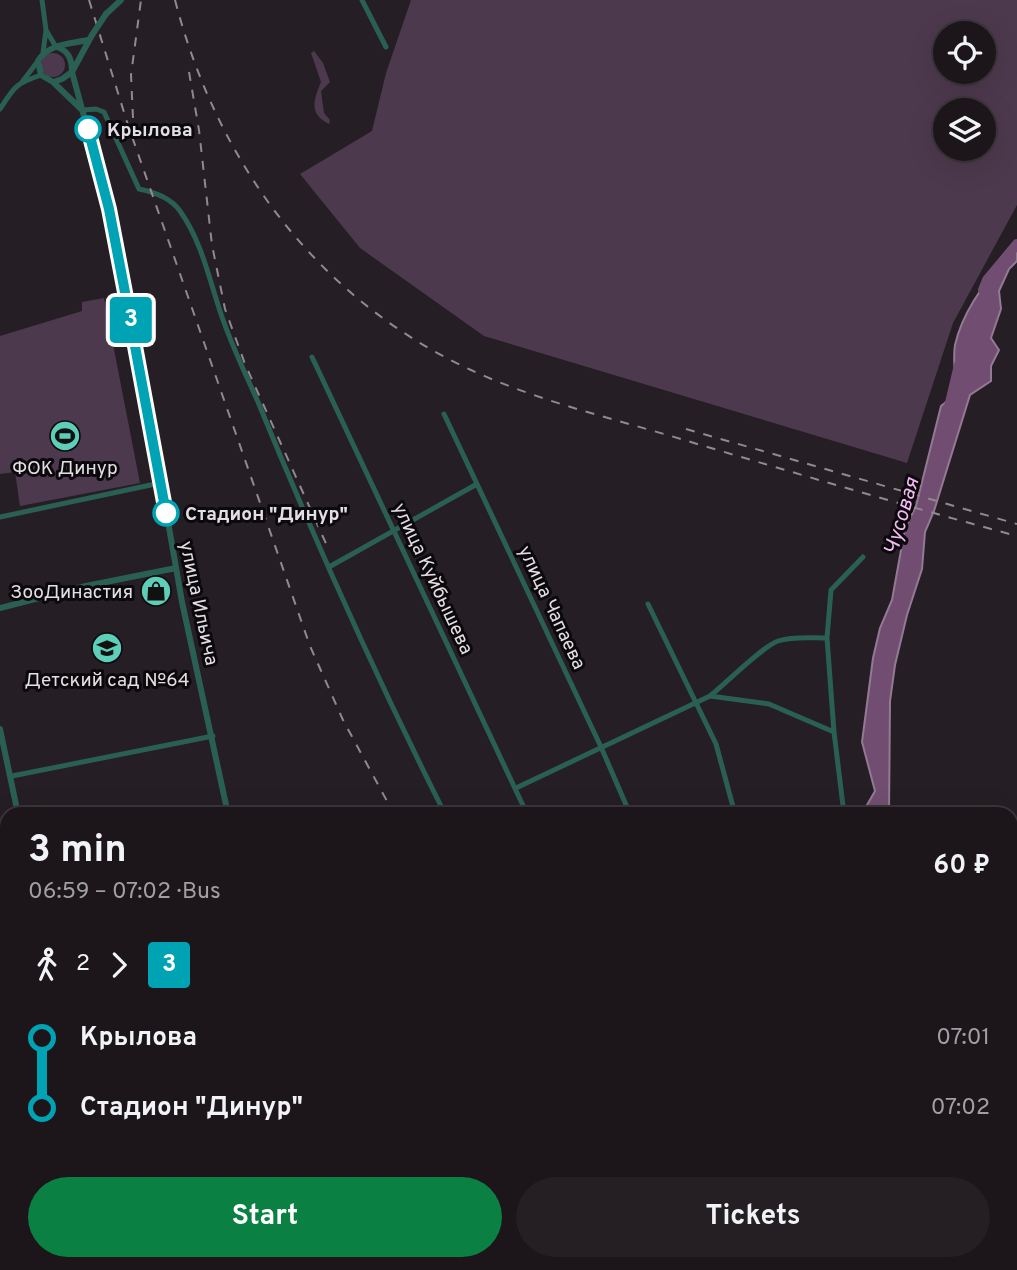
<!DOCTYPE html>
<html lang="en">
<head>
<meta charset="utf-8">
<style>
	:root { --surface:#1c161b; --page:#251f24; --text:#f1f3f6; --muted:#a09fa3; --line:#3a353a; --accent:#0b8043 }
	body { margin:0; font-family:Overpass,sans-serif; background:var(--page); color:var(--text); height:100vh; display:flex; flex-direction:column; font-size:26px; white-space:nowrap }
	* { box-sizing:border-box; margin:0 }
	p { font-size:23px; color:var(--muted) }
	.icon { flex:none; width:38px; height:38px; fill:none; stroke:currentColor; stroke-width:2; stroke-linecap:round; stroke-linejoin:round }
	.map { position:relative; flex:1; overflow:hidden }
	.side { position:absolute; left:0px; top:807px; width:1018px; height:464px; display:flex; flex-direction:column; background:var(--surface); border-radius:21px 21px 0 0; box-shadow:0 7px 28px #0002,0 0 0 2px var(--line) }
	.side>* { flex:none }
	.badge { padding:0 14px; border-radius:5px; font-size:24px; line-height:46px }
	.fabs { position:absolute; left:933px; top:21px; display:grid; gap:14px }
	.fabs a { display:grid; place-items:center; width:63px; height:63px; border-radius:50%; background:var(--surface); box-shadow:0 7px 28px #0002,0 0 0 2px var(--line); font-size:35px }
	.map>.badge { position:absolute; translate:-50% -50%; box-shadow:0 0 0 4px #fff }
	.legs { display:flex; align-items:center; gap:10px; height:77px; padding:0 28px; font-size:23px }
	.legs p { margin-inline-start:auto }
	.summary { display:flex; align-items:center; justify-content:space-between; height:119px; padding:0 28px }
	h1 { font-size:38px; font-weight:700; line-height:52px }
	.cta { display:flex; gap:14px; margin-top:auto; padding:14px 28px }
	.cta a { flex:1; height:80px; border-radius:42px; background:var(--accent); color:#fff; font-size:28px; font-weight:700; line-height:80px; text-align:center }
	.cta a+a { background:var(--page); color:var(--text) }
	ul { padding:0 28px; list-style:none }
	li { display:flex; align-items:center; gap:24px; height:70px; font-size:26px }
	li i { display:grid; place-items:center; width:10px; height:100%; margin:0 9px; background:currentColor }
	li i::after { content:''; width:18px; height:18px; margin:-9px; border:5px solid; border-radius:50%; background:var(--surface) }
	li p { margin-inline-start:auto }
	li:first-child i { background:linear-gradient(#0000 50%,currentColor 0) }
	li:last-child i { background:linear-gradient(currentColor 50%,#0000 0) }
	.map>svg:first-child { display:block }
</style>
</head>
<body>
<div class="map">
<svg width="1017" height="1270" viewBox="0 0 1017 1270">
	<rect width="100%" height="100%" fill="#251e24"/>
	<path fill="#4d394d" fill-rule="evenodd" d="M411 0H1017V205L953 323 907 463 484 336 360 248 300 174 372 131 386 73ZM945 33H984V72H945ZM945 110H984V149H945Z
		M314 51 323 63 330 82 321 91 324 113 330 120 329 124C308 114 314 99 321 82L311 53Z
		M41 65a12 12 0 1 1 24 0a12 12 0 1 1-24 0Z
		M104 298 140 483 20 506 15 472 0 474V336L82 311V302Z
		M412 1264H523L516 1270H406Z"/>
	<path fill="#714e71" stroke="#937993" stroke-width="2" d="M1017 241V261L1009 269 999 291 1001 309 991 338 999 350 991 366V381L970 395 934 511 925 532 922 569 907 615 895 665 890 701 889 814H867V805L875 791 862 742 873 658 880 628 892 600 905 528 916 506 941 406C963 390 951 368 955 345 964 305 994 273 1017 241Z"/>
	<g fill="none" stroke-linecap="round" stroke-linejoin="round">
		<path stroke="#714e71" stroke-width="10" d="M983 290 987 280 1017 244
			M948 411 959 365"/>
		<path stroke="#2a5f54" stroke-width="5" d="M42 0 46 30 43 53
			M362 0 386 47
			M46 30 56 47
			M22 82 38 61
			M0 109C15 86 15 84 41 75
			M83 110 96 109 104 112 139 189C154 192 171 198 180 211 202 242 209 279 221 314 231 344 245 373 258 402 315 541 377 679 445 814
			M312 357 527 814
			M444 414 601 747 630 814
			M0 517 160 483
			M329 567 477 484
			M648 604 716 744 735 814
			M710 696C726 683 763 646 778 641 793 636 812 638 827 638
			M12 776 213 736
			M516 788 710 696 769 704 834 732
			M844 814 834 732 827 638 831 590 863 557
			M0 1030 7 1028
			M0 1165 7 1177
			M0 1226 7 1209
			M41 1264V1270
			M46 1264 68 1266 75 1270
			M298 1264 304 1270
			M721 1264 725 1270
			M803 1264H813
			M108 1270 112 1264
			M176 1270 180 1264
			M402 1270 408 1264
			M533 1270 540 1264"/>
		<path stroke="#2a5f54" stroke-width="6" d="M106 14 121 0
			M92 35 72 72 109 209 143 378 182 602 228 814
			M53 82 62 79 72 72C72 60 69 51 57 47
			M81 109 53 82 41 75 38 61C48 44 69 44 88 40
			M0 608 86 586 176 568
			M0 729 18 814"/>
		<path stroke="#908a8f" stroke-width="2" stroke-dasharray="9 9" stroke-linecap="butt" d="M89 0 128 125 310 646 343 720 394 814
			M175 0C217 162 317 299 471 370 542 403 620 420 694 443 802 475 909 507 1017 536
			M189 72 199 130 212 245 225 309 245 364 328 548
			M133 118 131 75 141 0
			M686 429 1017 524
			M648 1264 651 1270
			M665 1264 671 1270"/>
		<path stroke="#2a5f54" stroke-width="6" d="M92 35 106 14"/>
	</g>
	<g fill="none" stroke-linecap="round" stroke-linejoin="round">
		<g stroke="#fff" stroke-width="16">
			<path id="line-1" d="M88 129 109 209 124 287 166 513"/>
		</g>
		<use href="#line-1" stroke="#00a3b4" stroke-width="10"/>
	</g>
	<defs>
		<g id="stadium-disc" transform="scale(1.575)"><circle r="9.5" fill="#5dceb8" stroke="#0c090c"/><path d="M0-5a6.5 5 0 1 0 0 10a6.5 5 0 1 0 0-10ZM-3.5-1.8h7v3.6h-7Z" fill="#111"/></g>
		<g id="shop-disc" transform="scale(1.575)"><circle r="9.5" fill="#5dceb8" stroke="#0c090c"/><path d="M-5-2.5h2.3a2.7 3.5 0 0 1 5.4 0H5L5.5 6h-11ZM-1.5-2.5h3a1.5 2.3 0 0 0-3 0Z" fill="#111"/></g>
		<g id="school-disc" transform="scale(1.575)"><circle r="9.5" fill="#5dceb8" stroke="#0c090c"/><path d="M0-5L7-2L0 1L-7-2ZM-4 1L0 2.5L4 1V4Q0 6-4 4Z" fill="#111"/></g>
	</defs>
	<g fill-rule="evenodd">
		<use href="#stadium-disc" x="65" y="436"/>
		<use href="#shop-disc" x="156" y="591"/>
		<use href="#school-disc" x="107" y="648"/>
	</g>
	<g fill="#fff" stroke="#00a3b4" stroke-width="3.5">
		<circle cx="88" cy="129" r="12"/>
		<circle cx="166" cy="513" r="12"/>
	</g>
	<g text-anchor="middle" stroke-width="6" stroke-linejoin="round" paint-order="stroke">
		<g font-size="19" font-weight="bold" fill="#e3dee3" stroke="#0c090c" text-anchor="start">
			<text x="107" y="136">Крылова</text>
			<text x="185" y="520">Стадион "Динур"</text>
		</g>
		<g font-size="19" fill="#e3dee3" stroke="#0c090c">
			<text x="65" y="474">ФОК Динур</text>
			<text x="133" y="598" text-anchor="end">ЗооДинастия</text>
			<text x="107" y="686">Детский сад №64</text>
		</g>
		<g font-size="19" fill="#e3dee3" stroke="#0c090c">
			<text transform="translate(434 578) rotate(65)" y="7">улица Куйбышева</text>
			<text transform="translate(200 603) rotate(78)" y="7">улица Ильича</text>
			<text transform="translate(553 607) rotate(65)" y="7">улица Чапаева</text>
		</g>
		<g font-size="21" font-style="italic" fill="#f3b9f3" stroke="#0c090c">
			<text transform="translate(901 516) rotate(-74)" y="7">Чусовая</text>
		</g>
	</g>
</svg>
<div class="fabs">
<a><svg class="icon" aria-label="locate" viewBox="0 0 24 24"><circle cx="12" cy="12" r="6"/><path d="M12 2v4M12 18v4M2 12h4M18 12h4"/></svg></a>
<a><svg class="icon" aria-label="layers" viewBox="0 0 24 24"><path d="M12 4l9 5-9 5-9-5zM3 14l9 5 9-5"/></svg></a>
</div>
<b class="badge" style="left:131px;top:320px;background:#00a3b4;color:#fff">3</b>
<section class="side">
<div class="summary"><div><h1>3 min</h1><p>06:59 – 07:02 · Bus</p></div><b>60 ₽</b></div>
<div class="legs"><svg class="icon" aria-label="walk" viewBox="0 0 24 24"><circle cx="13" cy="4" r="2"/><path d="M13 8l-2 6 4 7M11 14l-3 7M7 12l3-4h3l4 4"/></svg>2<svg class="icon" aria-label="forward" viewBox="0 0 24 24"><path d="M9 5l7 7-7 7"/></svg><b class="badge" style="background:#00a3b4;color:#fff">3</b></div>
<ul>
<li><i style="color:#00a3b4"></i><b>Крылова</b><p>07:01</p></li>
<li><i style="color:#00a3b4"></i><b>Стадион &quot;Динур&quot;</b><p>07:02</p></li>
</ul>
<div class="cta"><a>Start</a><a>Tickets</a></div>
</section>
</div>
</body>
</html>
